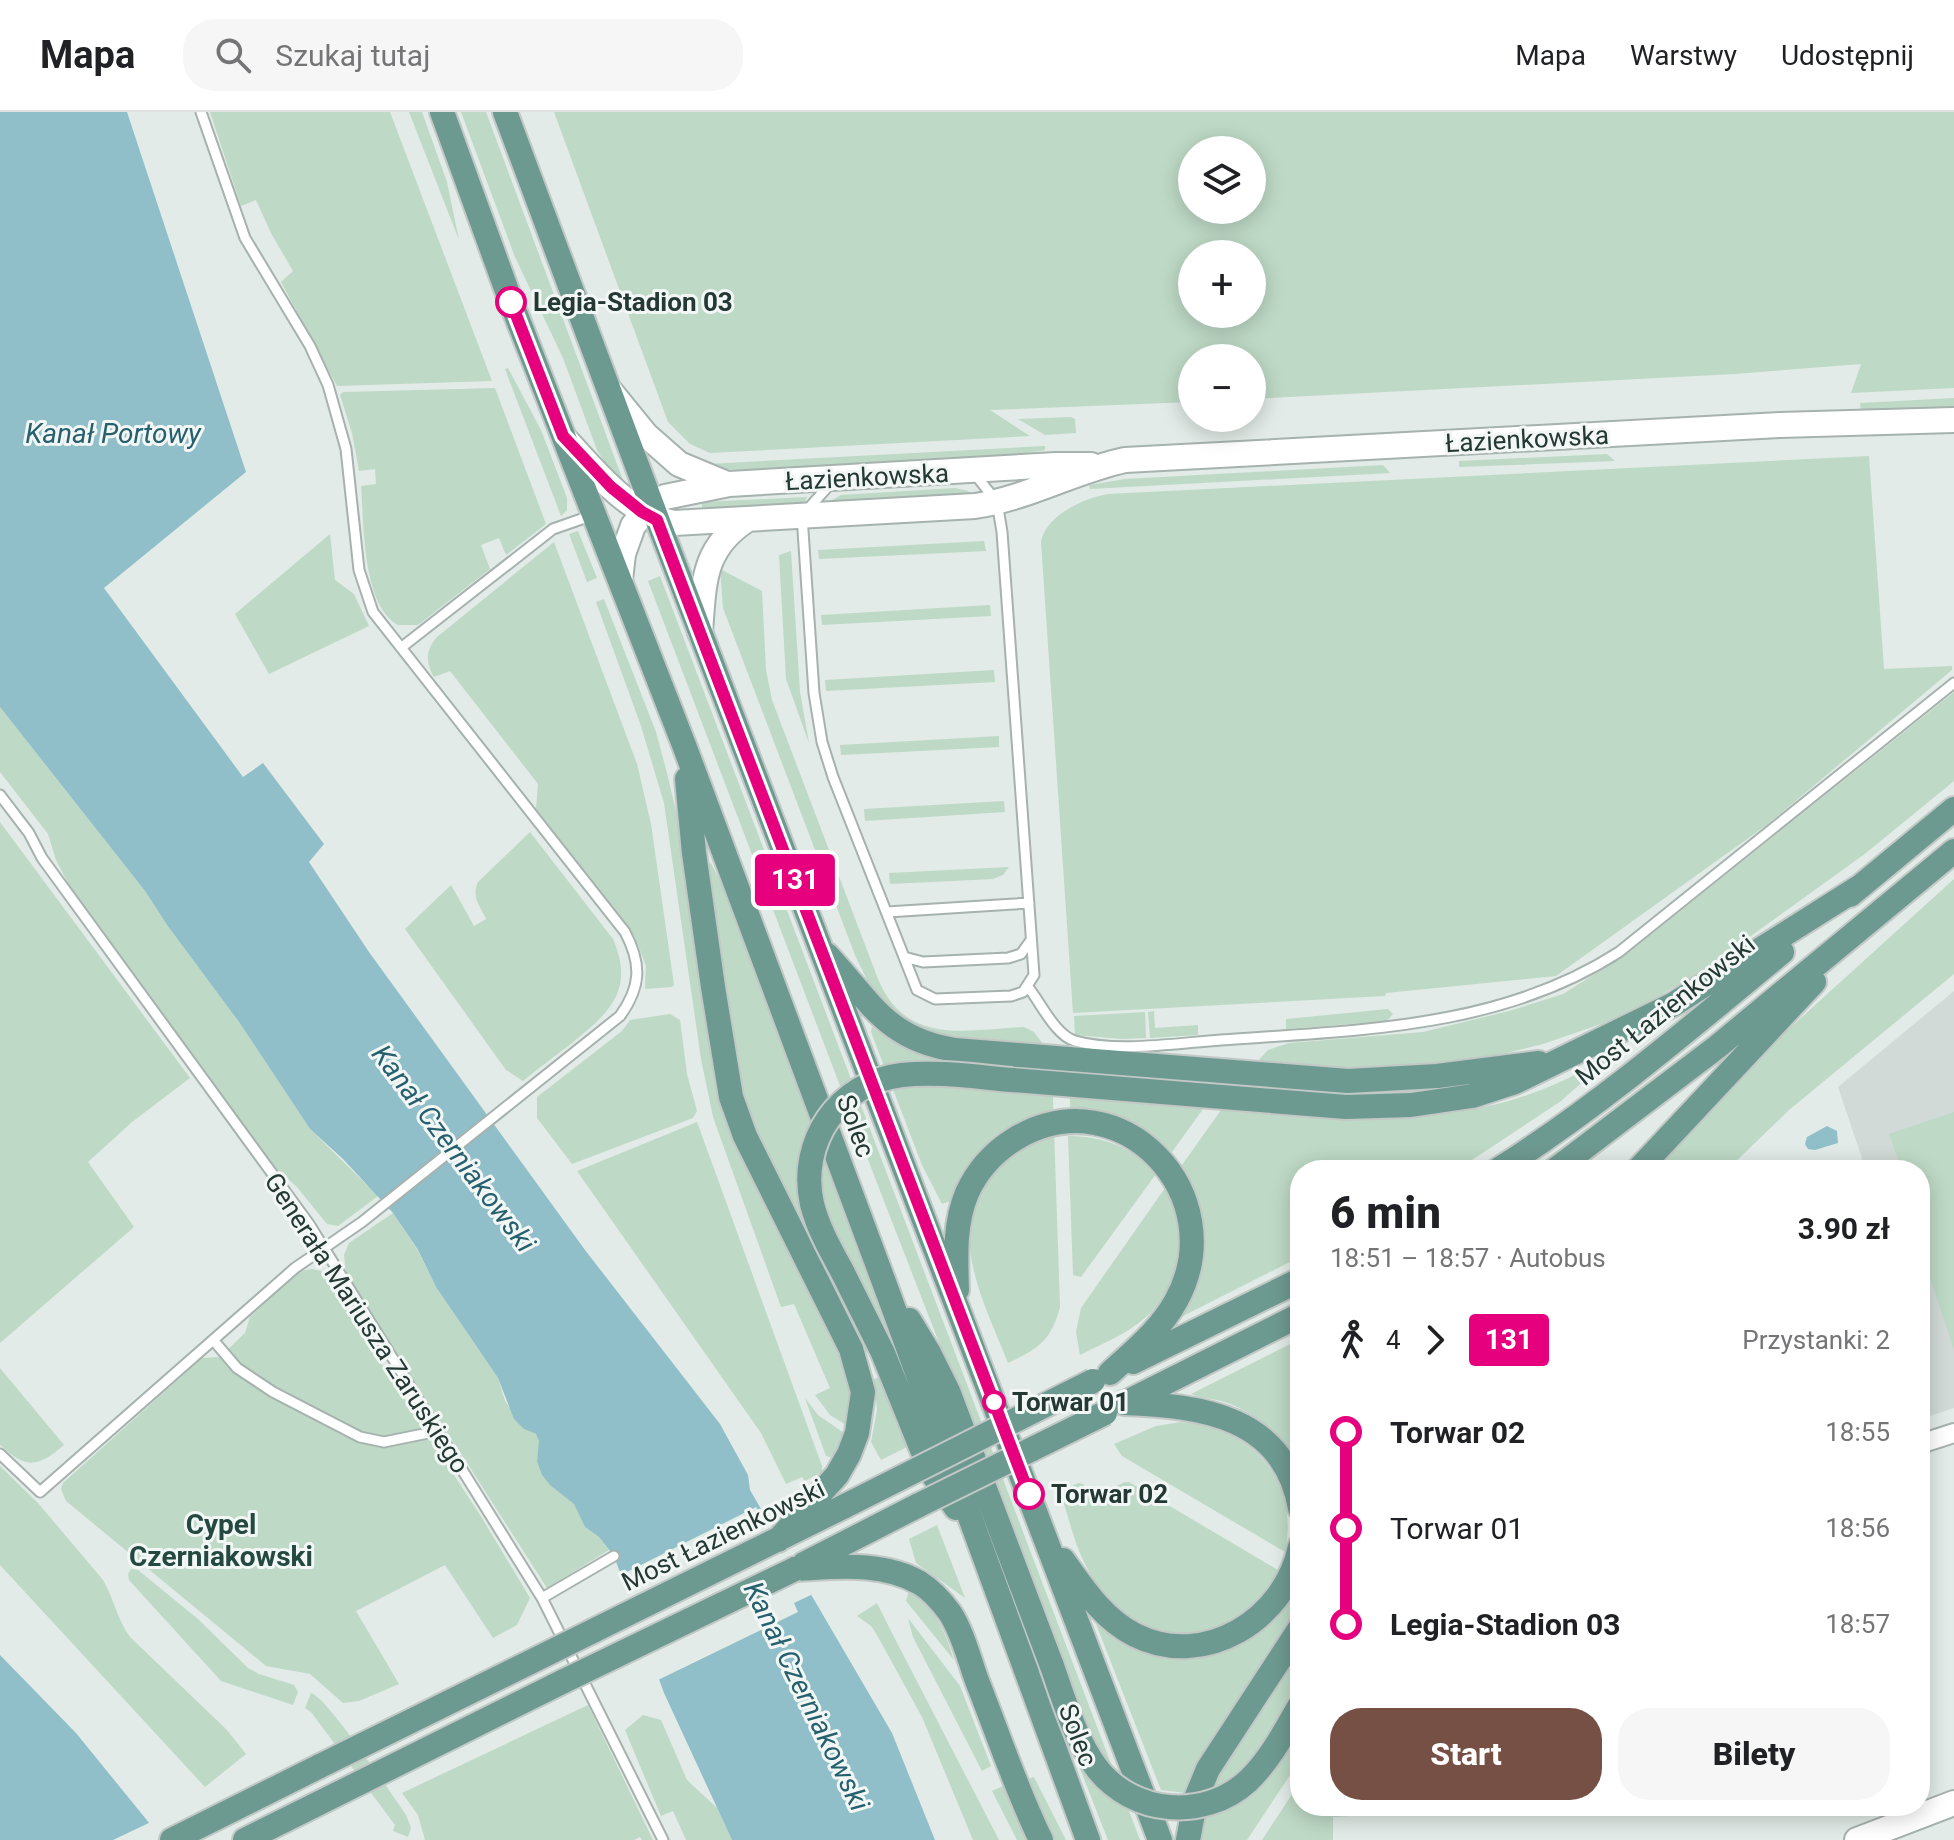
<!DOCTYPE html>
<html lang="pl">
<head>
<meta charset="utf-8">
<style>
	:root { --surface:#fff; --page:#f6f6f6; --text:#202124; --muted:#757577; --line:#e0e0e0; --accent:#765044 }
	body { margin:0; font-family:Roboto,sans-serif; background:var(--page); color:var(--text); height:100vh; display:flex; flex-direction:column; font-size:30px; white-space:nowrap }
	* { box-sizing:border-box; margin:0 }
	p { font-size:26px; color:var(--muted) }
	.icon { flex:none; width:44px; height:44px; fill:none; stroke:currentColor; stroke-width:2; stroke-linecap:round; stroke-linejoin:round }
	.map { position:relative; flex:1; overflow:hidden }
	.side { position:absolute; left:1290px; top:1048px; width:640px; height:656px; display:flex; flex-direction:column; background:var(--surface); border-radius:32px; box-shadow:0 4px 20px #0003 }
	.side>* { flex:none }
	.badge { padding:0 16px; border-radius:6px; font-size:28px; line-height:52px }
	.fabs { position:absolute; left:1178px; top:24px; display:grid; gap:16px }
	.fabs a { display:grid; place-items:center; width:88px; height:88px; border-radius:50%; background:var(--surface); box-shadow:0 4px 20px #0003; font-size:40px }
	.map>.badge { position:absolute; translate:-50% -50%; box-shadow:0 0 0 4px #fff }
	.legs { display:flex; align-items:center; gap:12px; height:88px; padding:0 40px; font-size:26px }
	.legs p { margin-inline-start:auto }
	.summary { display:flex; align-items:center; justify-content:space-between; height:136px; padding:0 40px }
	h1 { font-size:44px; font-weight:800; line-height:60px }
	.action { display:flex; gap:16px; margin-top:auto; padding:16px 40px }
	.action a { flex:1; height:92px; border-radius:32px; background:var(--accent); color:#fff; font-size:32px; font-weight:800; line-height:92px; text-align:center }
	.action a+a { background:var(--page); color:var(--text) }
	ul { padding:0 40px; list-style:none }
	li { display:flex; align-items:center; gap:28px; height:96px; font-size:30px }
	li i { display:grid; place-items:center; width:12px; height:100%; margin:0 10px; background:currentColor }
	li i::after { content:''; width:20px; height:20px; margin:-10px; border:6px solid; border-radius:50%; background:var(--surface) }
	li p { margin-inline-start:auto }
	li:first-child i { background:linear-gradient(#0000 50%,currentColor 0) }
	li:last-child i { background:linear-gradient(currentColor 50%,#0000 0) }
	header { display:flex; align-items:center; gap:48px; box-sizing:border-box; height:112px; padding:0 40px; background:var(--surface); border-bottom:2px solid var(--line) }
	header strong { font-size:38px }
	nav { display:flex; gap:44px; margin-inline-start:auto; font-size:28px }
	.search { width:560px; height:72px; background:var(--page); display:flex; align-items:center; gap:20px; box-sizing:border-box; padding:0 28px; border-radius:32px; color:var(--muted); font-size:30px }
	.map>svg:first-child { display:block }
</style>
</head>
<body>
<header>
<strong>Mapa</strong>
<div class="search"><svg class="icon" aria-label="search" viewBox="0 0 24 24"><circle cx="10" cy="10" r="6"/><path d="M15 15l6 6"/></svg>Szukaj tutaj</div>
<nav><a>Mapa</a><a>Warstwy</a><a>Udostępnij</a></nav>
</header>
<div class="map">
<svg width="1954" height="1728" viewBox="0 0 1954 1728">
	<rect width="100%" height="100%" fill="#e2ebe7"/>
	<path fill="#d1dad6" d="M1954 879V1296L1930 1304 1920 1276V1058H1866L1838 975Z"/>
	<path fill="#bed9c6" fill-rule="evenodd" d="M210 0H390L492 269 337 274 281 170 293 159 272 123 256 88 241 94 240 91Z
		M409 0H422L447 70 459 128Z
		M461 0H486L624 371 610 359 597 338 563 246 515 145Z
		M554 0H1954V276L1851 281 1861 252 1734 262 1252 287V246H1192V290L990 298 1030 324 710 341 690 332 668 310ZM1192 38H1252V98H1192ZM1192 142H1252V202H1192Z
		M508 256 541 318 567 386V398L561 404 505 257Z
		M495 276 546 412 506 443 499 426 481 433 490 457 418 513H398C362 493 364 411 361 374L376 372 375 357 359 359 352 321 340 283 343 280Z
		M1954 286V295L1861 301 1860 291Z
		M1071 305 1075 307 1076 321 1045 323 1018 307Z
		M1045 334V338L1003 345 744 358 718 357 708 352Z
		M1607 342 1615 349 1459 355V349Z
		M1869 344 1884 557 1952 554V558L1768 712 1556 864 1386 881 1385 884 1073 901 1041 430C1046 403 1084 386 1108 382Z
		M1383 353 1390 361 1090 377 1089 373 1125 367Z
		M955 376 968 379 971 382 827 391 841 383Z
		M807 385 804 392 702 398V390Z
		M578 419 597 466 587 470 569 422Z
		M330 422 335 468 354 482 369 514 269 562 235 502Z
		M984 429 986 439 819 447 818 438Z
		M554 430 637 652 651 712 674 873 672 875 645 877 646 854 635 825 536 697 538 672 450 559 434 565C425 551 426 537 437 525Z
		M791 439 800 580 809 631 786 567 779 443Z
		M720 457 762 479 766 558 772 588 878 867C906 934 966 918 1024 915L1034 920 1046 936C992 931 923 934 883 891 871 877 863 860 855 843L723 496Z
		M660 464 1140 1728H1108L1042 1560 1064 1552 877 1071 648 469Z
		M604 487 656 620 667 661 679 712 718 981 745 1051 842 1249C848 1267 859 1297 846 1313L830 1303 815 1283 830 1276 794 1192 781 1195 713 1005 701 947 664 691 641 614 596 490Z
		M990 493 991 504 822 513 821 503Z
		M994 558 995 570 826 579 825 568Z
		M1954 580V669L1866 741 1701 860 1648 890 1601 912 1543 932 1470 950 1378 959 1255 952 1268 938 1289 931 1423 920 1509 899 1563 882 1628 841Z
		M0 595 145 779 167 813 239 910 310 1017 378 1084 338 1114 327 1112 296 1074 272 1053 74 783 56 748 48 722 0 660Z
		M999 624V635L841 643 840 633Z
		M1004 689 1005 700 865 709 864 697Z
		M0 710 190 966 132 1010 88 1050 134 1115 0 1231Z
		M530 720 613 827C635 878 610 900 572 931 556 943 539 956 523 969L506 958 405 817 451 773 474 814 486 807C480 794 471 785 478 770Z
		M711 751 730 789 814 1007C781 1062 805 1106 827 1160 794 1093 754 1028 737 954L708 762V754Z
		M1009 755 1003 763 993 767 890 772 889 761Z
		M1954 767V862L1789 998 1727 1058H1653L1760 943Z
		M1388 897 1393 902 1387 909 1286 917V907Z
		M1154 899 1155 916 1198 913V923L1150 926 1148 900Z
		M1145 900 1146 926 1122 927 1075 923 1074 904Z
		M670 902 680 908 687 962 697 999 693 1006 572 1052 537 1006V985L622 919 630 908Z
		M872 915C923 957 990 952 1052 958L1060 1195C1051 1229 1038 1237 1008 1251 986 1194 945 1123 989 1066 1000 1053 1015 1045 1026 1034L1016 1013C984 1020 964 1063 950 1089L942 1092 922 1053 871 920Z
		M1611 943 1612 944 1561 989 1457 1058H1300V1145L1183 1204C1188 1192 1195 1182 1199 1169 1213 1129 1203 1088 1182 1053L1221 998C1330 1007 1447 1018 1551 974 1572 965 1591 954 1611 943Z
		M1070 986 1203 997 1172 1040C1144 1012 1110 997 1070 997Z
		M1954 1000V1238L1920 1136V1058H1902L1889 1022Z
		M697 1010 822 1354V1360L805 1369 802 1365 786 1372 761 1321 577 1059Z
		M1068 1024C1104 1024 1132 1035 1156 1062L1081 1165 1073 1163Z
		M825 1040 895 1236 831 1108 822 1075Z
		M1165 1076C1188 1120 1182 1179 1140 1210 1122 1224 1100 1233 1080 1243L1076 1220 1081 1196Z
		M393 1101 418 1139 436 1175 498 1266 505 1289 524 1317 536 1322 540 1329 537 1349 575 1392 585 1415 599 1425 609 1438 547 1476 346 1162 344 1143 349 1131Z
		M312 1157 321 1159 327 1168 482 1406 530 1486 517 1513 493 1526 445 1453 356 1499 399 1572 359 1589 343 1591 310 1562 266 1554 66 1389 61 1377 63 1371 202 1246 220 1245 245 1221 250 1205 299 1159Z
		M1300 1227V1354C1283 1323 1255 1299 1221 1289 1211 1286 1199 1286 1191 1282Z
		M0 1256 64 1333C37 1356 26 1357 0 1333Z
		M881 1265 907 1335 881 1348 871 1330 877 1298 874 1267Z
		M805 1286 818 1303 844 1321 833 1346 826 1344Z
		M1181 1310C1252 1316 1300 1368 1285 1440L1122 1344 1114 1332 1156 1314Z
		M0 1354 38 1391 103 1468C114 1487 117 1507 130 1525L227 1618 246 1642 205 1675 0 1453Z
		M1125 1370H1129L1300 1471V1648L1247 1728H1200L1206 1691 1258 1559 1198 1651 1186 1681 1161 1678 1096 1512C1106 1518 1116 1527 1128 1532 1161 1549 1210 1550 1242 1532L1230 1509C1221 1513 1212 1518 1201 1520 1152 1529 1107 1497 1086 1454 1073 1428 1069 1406 1060 1379L1078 1371 1083 1372 1090 1387Z
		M937 1413 965 1486 916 1451 909 1427Z
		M131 1457 138 1458 198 1507 248 1556 259 1562 294 1573 298 1580 293 1593 221 1569 129 1468 128 1462Z
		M909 1479C936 1496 945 1519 954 1548L906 1489Z
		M877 1491 893 1523 999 1728H973L922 1605 877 1523 871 1514 857 1504Z
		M908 1506 960 1574 991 1654 982 1659 913 1525Z
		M311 1581C327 1585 392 1683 406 1703L411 1716 408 1725 393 1719 395 1713 311 1600 305 1596Z
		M588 1593 653 1728H642L640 1725 634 1728H425L418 1703 402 1681Z
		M643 1603 661 1608 687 1668 717 1696 732 1728H686L673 1699 661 1704 625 1618Z
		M1034 1665 1066 1728H1055L1028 1667Z
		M1300 1670V1694H1350V1704L1333 1705V1728H1262Z
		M1003 1674 1029 1728H1017L992 1679Z"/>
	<path fill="#91bfc9" d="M0 0H127L246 360 104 476 243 665 263 651 324 732 309 750 369 840 585 1138 720 1312 748 1363 750 1378 892 1621 935 1728H732L664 1581 614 1444 599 1425 585 1415 574 1392 550 1373 542 1363 537 1349 539 1329 536 1322 524 1317 514 1307 498 1266 436 1175 418 1138 393 1101 343 1047 310 1017 239 910 167 813 145 779 0 595Z
		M1827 1014 1837 1019 1838 1031 1815 1038 1808 1037 1805 1032 1807 1025Z
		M0 1543 76 1621 163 1728H0Z"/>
	<path fill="#e2ebe7" d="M756 1395 760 1402 766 1399 813 1482 794 1491 798 1500 656 1569 617 1465Z
		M153 1709 167 1728H113Z"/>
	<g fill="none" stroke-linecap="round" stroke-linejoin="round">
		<g stroke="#a6b2ae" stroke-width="13">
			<path id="service" d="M830 372 802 404 814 581 822 630 833 665 917 878 935 887 1011 884 1023 880 1034 863 1002 420 997 390 974 361
				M402 535 553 417 593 403
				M0 683 29 721 42 746 309 1112 542 1486 663 1728
				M887 800 1029 791
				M904 845 923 850 1008 846 1021 842 1031 828
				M1028 875C1041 891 1055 923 1075 929 1118 941 1177 931 1221 928 1358 918 1500 917 1619 840L1954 571
				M214 1229 237 1256 273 1280 360 1325 384 1330 438 1319
				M0 1342 40 1380 295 1156 362 1110 620 904C641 875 642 852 625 820L373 500 359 458 346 337 328 273 310 234 245 126 201 0
				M542 1486 614 1444"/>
		</g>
		<g stroke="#a6b2ae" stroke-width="22">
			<path id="minor" d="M1920 1332 1954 1321"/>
		</g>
		<g stroke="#a6b2ae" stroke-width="28">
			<path id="tertiary" d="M611 280 646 323 679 352 727 372
				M565 327C596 360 628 402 674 411L975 394C1028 386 1074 359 1125 348L1780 313 1954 308
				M620 468 623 442 633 414 651 391 665 385 729 372 1056 353H1091
				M700 520C704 471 702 436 748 407
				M1857 1728 1954 1691"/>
		</g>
		<g stroke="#c2c8c6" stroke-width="28">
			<path id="primary" d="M442 0 511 190 684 633 888 1181 1088 1728
				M505 0 651 391 1160 1728
				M687 667 694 741 713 875 731 985 745 1024 851 1237 863 1280 857 1321 849 1342 837 1363 778 1428
				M1850 783 1954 697
				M827 843C871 890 886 927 955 938L1348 969 1437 964 1539 951
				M1012 968 1346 995 1411 993 1472 984 1515 970 1674 892 1861 774
				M1498 1058C1599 994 1690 916 1782 840
				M1555 1058 1717 935 1954 739
				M1638 1058 1814 870
				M842 1159 883 1241 931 1360 956 1396
				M957 1178C956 1145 954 1112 967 1081 977 1059 994 1040 1015 1027 1121 963 1234 1084 1176 1189 1160 1218 1134 1239 1110 1261
				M909 1208 929 1241 948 1279 1052 1554
				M1133 1250 1300 1168
				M1127 1290 1300 1203
				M1124 1291C1201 1294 1284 1304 1300 1396
				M1063 1448C1083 1476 1103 1507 1135 1523 1205 1558 1285 1507 1300 1435
				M804 1452 919 1393
				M795 1457C836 1455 882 1449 920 1471 931 1478 942 1490 950 1501 963 1521 969 1547 977 1569 998 1622 1016 1677 1041 1728
				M593 1519 845 1394
				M172 1728 320 1654
				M245 1728 564 1569
				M1188 1728 1196 1686 1208 1657 1300 1516"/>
		</g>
		<use href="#service" stroke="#fff" stroke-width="9"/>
		<use href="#minor" stroke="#fff" stroke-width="18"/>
		<use href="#tertiary" stroke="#fff" stroke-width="24"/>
		<use href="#primary" stroke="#6d9a90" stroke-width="24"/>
		<g stroke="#c2c8c6" stroke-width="28" stroke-linecap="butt">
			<path id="primary-bridge" d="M842 1159C830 1137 818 1116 812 1092 798 1030 839 970 902 963 938 959 976 965 1012 968
				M919 1393 1105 1301
				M845 1394 1093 1269
				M1052 1554C1064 1588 1075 1626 1096 1655 1132 1703 1204 1709 1248 1669 1270 1648 1285 1619 1300 1593
				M564 1569 795 1457
				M320 1654 593 1519"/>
		</g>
		<use href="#primary-bridge" stroke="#6d9a90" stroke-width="24"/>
	</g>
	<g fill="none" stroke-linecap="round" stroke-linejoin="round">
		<g stroke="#fff" stroke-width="18">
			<path id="line-1" d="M511 190 563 324 611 375 642 400 657 408 1029 1382"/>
		</g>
		<use href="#line-1" stroke="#e6007e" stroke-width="12"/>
	</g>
	<g fill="#fff" stroke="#e6007e" stroke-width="4">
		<circle cx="511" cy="190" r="14"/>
		<circle cx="994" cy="1290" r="10"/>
		<circle cx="1029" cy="1382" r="14"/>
	</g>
	<g text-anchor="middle" stroke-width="6" stroke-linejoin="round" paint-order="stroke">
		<g font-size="26" font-weight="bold" fill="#253934" stroke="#f2f7f5" text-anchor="start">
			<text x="533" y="199">Legia-Stadion 03</text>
			<text x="1012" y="1299">Torwar 01</text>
			<text x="1051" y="1391">Torwar 02</text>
		</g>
		<g font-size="26" fill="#253934" stroke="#f2f7f5">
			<text transform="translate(1527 327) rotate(-3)" y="9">Łazienkowska</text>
			<text transform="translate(867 365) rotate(-3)" y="9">Łazienkowska</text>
			<text transform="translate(1665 898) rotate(-39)" y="9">Most Łazienkowski</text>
			<text transform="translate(856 1014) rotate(70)" y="9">Solec</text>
			<text transform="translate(367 1211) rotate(57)" y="9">Generała Mariusza Zaruskiego</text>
			<text transform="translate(723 1423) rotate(-26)" y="9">Most Łazienkowski</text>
			<text transform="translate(1078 1623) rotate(69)" y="9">Solec</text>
		</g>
		<g font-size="28" font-style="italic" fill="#26606e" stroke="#f2f7f5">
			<text x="113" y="331">Kanał Portowy</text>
			<text transform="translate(454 1036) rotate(53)" y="10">Kanał Czerniakowski</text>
			<text transform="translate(807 1584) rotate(64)" y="10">Kanał Czerniakowski</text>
		</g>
		<g font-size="28" font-weight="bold" fill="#234941" stroke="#f2f7f5">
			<text x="221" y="1422">Cypel<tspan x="221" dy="32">Czerniakowski</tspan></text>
		</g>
	</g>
</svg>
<div class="fabs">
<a><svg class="icon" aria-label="layers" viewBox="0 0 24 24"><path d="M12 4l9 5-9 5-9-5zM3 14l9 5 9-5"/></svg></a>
<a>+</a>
<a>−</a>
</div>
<b class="badge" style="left:795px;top:768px;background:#e6007e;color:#fff">131</b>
<section class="side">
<div class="summary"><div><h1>6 min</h1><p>18:51 – 18:57 · Autobus</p></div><b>3.90 zł</b></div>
<div class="legs"><svg class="icon" aria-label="walk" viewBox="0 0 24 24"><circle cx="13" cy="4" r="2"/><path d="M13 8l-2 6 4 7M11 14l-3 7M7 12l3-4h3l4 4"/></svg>4<svg class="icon" aria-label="forward" viewBox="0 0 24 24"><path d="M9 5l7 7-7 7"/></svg><b class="badge" style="background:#e6007e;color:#fff">131</b><p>Przystanki: 2</p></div>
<ul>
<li><i style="color:#e6007e"></i><b>Torwar 02</b><p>18:55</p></li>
<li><i style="color:#e6007e"></i><span>Torwar 01</span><p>18:56</p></li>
<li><i style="color:#e6007e"></i><b>Legia-Stadion 03</b><p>18:57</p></li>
</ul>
<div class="action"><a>Start</a><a>Bilety</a></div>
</section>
</div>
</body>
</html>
